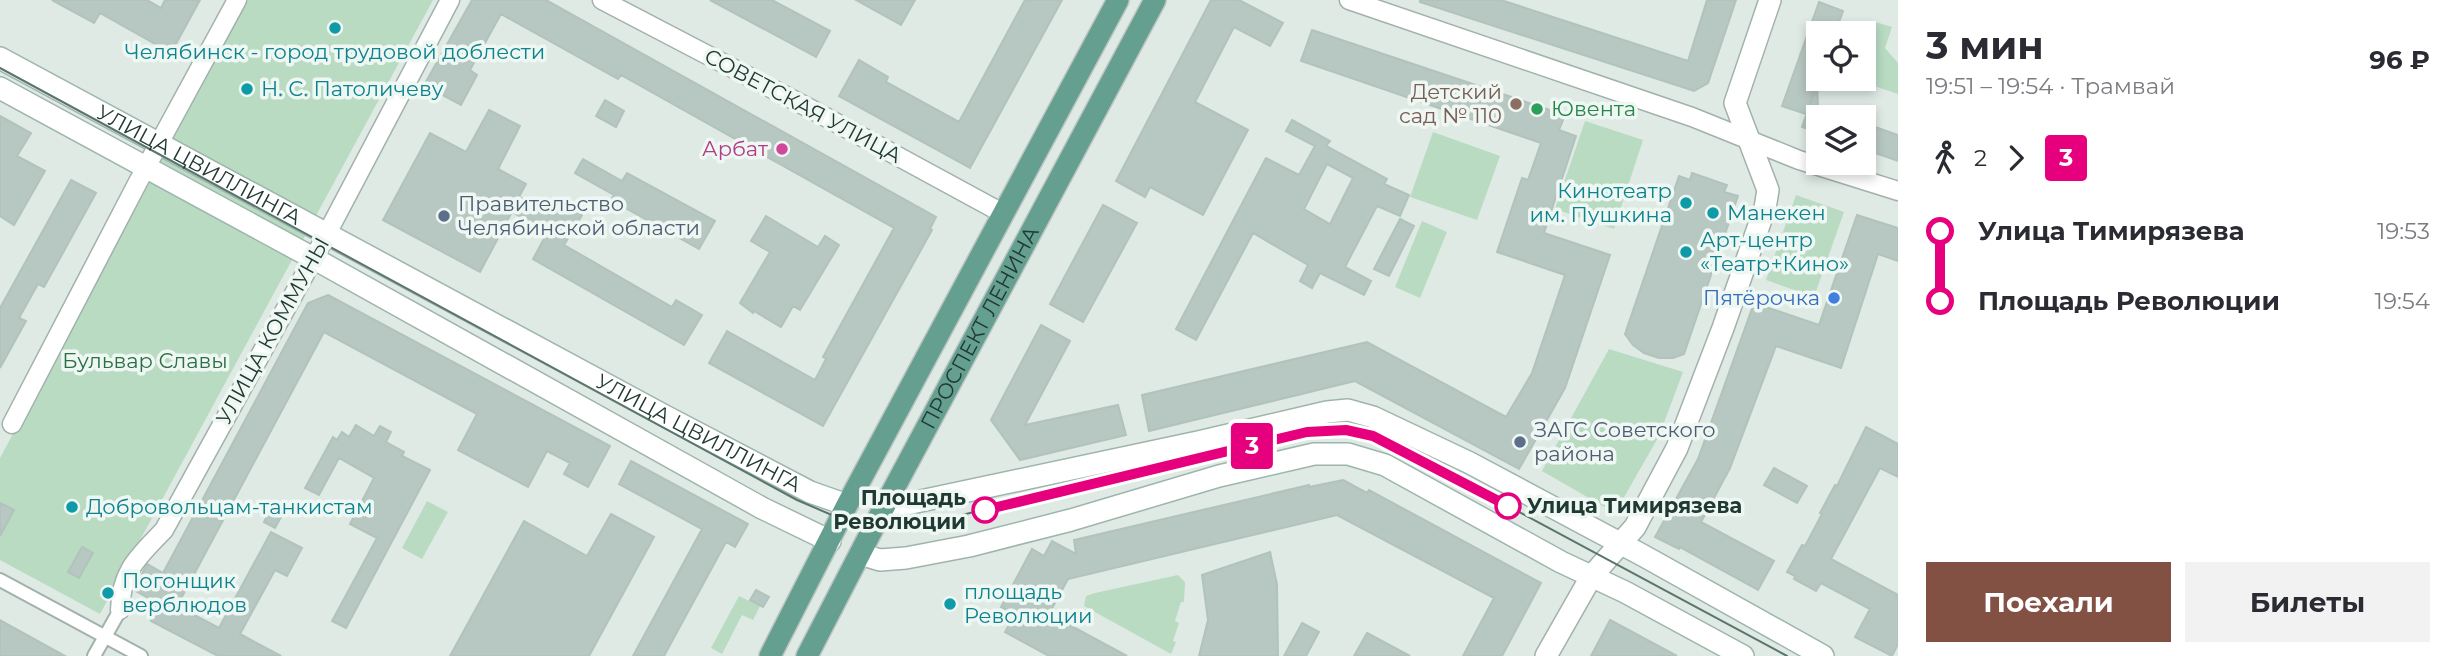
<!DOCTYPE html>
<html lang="ru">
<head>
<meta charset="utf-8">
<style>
	:root { --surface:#fff; --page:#f2f2f3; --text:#2b2b33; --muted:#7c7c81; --accent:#835144 }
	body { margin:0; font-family:Montserrat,sans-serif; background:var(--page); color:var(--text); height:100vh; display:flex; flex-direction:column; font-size:26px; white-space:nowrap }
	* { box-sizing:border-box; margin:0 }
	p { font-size:23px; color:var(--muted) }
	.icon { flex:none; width:38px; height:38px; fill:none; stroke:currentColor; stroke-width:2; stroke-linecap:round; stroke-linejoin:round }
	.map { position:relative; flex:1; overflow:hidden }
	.side { display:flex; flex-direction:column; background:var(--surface); width:560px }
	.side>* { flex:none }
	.badge { padding:0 14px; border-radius:5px; font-size:24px; line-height:46px }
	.controls { position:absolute; left:1806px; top:21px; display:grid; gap:14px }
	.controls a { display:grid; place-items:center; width:70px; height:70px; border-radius:0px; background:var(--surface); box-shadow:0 4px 10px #0003; font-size:35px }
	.map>.badge { position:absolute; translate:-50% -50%; box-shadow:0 0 0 4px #fff }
	.legs { display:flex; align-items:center; gap:10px; height:77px; padding:0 28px; font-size:23px }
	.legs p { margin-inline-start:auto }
	.summary { display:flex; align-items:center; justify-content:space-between; height:119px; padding:0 28px }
	h1 { font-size:38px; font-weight:700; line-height:52px }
	.cta { display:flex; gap:14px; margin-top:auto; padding:14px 28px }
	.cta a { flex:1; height:80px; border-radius:0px; background:var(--accent); color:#fff; font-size:28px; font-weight:700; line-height:80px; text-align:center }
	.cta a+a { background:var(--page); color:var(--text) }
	ul { padding:0 28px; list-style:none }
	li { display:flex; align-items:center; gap:24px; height:70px; font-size:26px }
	li i { display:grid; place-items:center; width:10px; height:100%; margin:0 9px; background:currentColor }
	li i::after { content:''; width:18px; height:18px; margin:-9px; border:5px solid; border-radius:50%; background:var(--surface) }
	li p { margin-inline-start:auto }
	li:first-child i { background:linear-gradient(#0000 50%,currentColor 0) }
	li:last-child i { background:linear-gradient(currentColor 50%,#0000 0) }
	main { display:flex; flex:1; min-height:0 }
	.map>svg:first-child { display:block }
</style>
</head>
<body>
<main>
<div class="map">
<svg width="1898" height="656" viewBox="0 0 1898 656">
	<rect width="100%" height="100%" fill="#dfeae5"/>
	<path fill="#b8dbc2" d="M248 0H433L100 614 0 560V458Z
		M1872 21 1892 27 1885 48 1898 63V94L1853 79H1864V46Z
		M1585 121 1643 140 1614 229 1555 209Z
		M1433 132 1500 156 1477 220 1410 197Z
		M1796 195 1844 212 1814 297 1766 280Z
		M1422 221 1447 232 1420 298 1395 287Z
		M1609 349 1683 372 1659 436 1615 513 1542 471Z
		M427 501 448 512 422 559 402 548Z
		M1178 575 1185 582 1184 602H1181L1175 621 1179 623 1173 641 1176 642 1171 654 1084 606 1086 596 1095 593Z
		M739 596 760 606 753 620 742 615 722 654 711 648Z"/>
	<path fill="#b7c7c1" stroke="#b1c3bc" stroke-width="2" fill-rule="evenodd" d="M52 0H147L161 8 165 0H200L171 53 100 13 94 23Z
		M472 0H546L936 217 930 229 932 230 823 426 709 363 727 331 815 380 826 359 823 357 894 228 621 75 618 79 501 14 470 70 477 75 461 105 424 85Z
		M710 0H772L830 31 816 57Z
		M856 0H915L901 25Z
		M1025 0H1062L970 168 839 96 859 60 888 77 886 82 959 122Z
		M1211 0H1239L1283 23 1270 46 1234 27 1195 102 1248 130 1203 215 1150 187 1145 197 1116 181Z
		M1420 0H1501L1688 61 1707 0H1736L1708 83 1694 91 1420 2Z
		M1819 2 1843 11 1835 33H1818V80L1806 114 1782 106Z
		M1312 30 1565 115 1559 130 1576 136 1544 233 1610 255 1565 388 1519 469 1355 381 1149 431 1142 395 1367 342 1506 417 1532 373 1565 275 1497 252 1522 178 1528 180 1541 143 1301 61Z
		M1817 85 1818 107 1843 116 1818 117V133L1802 127Z
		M605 100 624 111 616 127 596 116Z
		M489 110 520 126 498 169 526 184 519 197 549 213 556 200 582 215 564 245 672 307 676 300 702 315 684 345 533 259 546 235 539 231 540 227 512 212 480 272 383 220 430 133 466 152Z
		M0 116 31 133 17 156 45 171 14 225 0 216Z
		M1292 120 1330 141 1326 146 1387 179 1384 184 1409 195 1400 216 1377 206 1345 267 1371 281 1364 295 1320 273 1312 288 1300 281 1308 265 1253 233 1196 340 1176 329 1266 158 1299 175 1315 146 1286 131ZM1327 164 1353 178 1330 224 1304 209Z
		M1864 123 1898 135V161L1864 149Z
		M583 159 622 181 627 173 715 221 699 249 611 200 614 195 575 173Z
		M1692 173 1727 185 1724 192 1738 196 1684 354 1673 358H1659L1644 353 1633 345 1625 334 1679 176 1690 180Z
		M71 180 96 193 44 287 38 284 19 318 26 321 0 368V308Z
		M1103 205 1137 223 1083 322 1050 304Z
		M1857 215 1898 228V261L1878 254 1841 368 1776 346 1730 468 1701 522 1774 561 1758 590 1680 547 1679 549 1655 537 1698 459 1754 303 1819 325Z
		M766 216 818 247 825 236 839 245 800 310 793 306 781 327 754 311 753 313 740 303 770 252 751 241Z
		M1400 219 1414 226 1389 276 1374 269Z
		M328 295 610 446 588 487 564 474 570 463 547 451 528 487 458 450 477 414 324 332 177 606 219 628 271 532 302 548 287 576 275 570 240 634 281 656H218L151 621 145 607 150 599 134 590 147 564 163 573 308 303Z
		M1041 325 1070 341 1025 425 1118 405 1126 435 1020 460 991 420Z
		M356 425 374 436 380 426 391 432 386 442 404 452 402 456 430 470 346 628 332 621 377 538 350 524 374 478 339 458 319 495 305 488 333 437 337 440 342 432 349 437Z
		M1866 427 1898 444V477L1880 468 1831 559 1898 595V644L1892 656 1855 637 1870 609 1821 583 1816 591 1794 579 1795 576 1787 572 1802 545 1805 546 1822 514 1820 513 1835 485 1837 486Z
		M631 461 748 524 735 547 726 542 664 656H633L702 529 619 484Z
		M1774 468 1807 486 1797 503 1764 485Z
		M1343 480 1367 493 1369 490 1541 583 1502 656H1463L1494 598 1337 515 1068 579 1049 614 1127 656H1049L1005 632 1015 614 1001 607 1032 549 1044 556 1052 541 1076 554 1074 540 1309 485V487Z
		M0 503 14 510 0 536Z
		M270 510 281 517 275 528 264 522Z
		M611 514 654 537 589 656H450L524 521 587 556Z
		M82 547 93 553 79 578 68 572Z
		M1270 552 1277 584 1278 656H1199L1208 620 1202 575Z
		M756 590 769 597 763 607 750 600Z
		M0 620 65 656H0Z
		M1610 620 1677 656H1591Z
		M1302 623 1319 632 1306 656H1284Z
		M1367 633 1410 656H1354Z"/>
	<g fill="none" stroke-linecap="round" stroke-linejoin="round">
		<g stroke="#a2b1ac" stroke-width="16">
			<path id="pedestrian" d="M0 580 141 656
				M94 656 120 610"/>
		</g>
		<g stroke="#a2b1ac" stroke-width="21">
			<path id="minor" d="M602 0 809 108 1004 214
				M1349 0 1692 117 1799 160 1898 191
				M12 424 138 182 237 0
				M120 610C121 571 138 557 164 530L322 243 450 0"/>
		</g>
		<g stroke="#a2b1ac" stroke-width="24">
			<path id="tertiary" d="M1546 656 1591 577 1635 527 1677 448 1723 328 1765 208 1768 190 1735 103 1770 0"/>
		</g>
		<g stroke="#9eb5ad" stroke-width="24">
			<g id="secondary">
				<path id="s1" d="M0 58 665 416 810 492 847 505"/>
				<path d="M0 88 313 258 762 508 830 541"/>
				<path d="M883 509 1198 442 1327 412 1348 410 1373 417 1470 463 1644 556 1823 656"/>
				<path d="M860 554 880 560 906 558 969 546 1071 520 1219 476 1314 454H1348L1385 465 1561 562 1625 592 1743 656"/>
			</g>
		</g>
		<g stroke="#bcc4c2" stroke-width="24">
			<g id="primary">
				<path d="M770 656 847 505 1118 0"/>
				<path id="s2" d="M807 656 883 509 1155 0"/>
			</g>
		</g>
		<use href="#pedestrian" stroke="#fff" stroke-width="12"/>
		<use href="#minor" stroke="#fff" stroke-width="18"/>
		<use href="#tertiary" stroke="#fff" stroke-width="21"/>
		<use href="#secondary" stroke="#fff" stroke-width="21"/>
		<use href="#primary" stroke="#649f90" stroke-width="21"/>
		<path stroke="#5a756e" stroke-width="2" d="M0 68 797 500 841 519 873 528 911 527 1307 433C1337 429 1361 431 1389 442L1787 656"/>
	</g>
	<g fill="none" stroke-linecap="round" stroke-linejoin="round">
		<g stroke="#fff" stroke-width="16">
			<path id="line-1" d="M985 510 1307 432 1346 430 1373 436 1508 506"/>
		</g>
		<use href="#line-1" stroke="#e6007e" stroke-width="10"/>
	</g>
	<g fill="#0f9aa8" stroke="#eff7f3" stroke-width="2.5">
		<circle cx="335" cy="28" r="7"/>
		<circle cx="247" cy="89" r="7"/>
		<circle cx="1686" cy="203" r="7"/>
		<circle cx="1713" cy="213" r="7"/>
		<circle cx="1686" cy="252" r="7"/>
		<circle cx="72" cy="507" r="7"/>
		<circle cx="108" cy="593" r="7"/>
		<circle cx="950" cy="604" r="7"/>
	</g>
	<circle fill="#8d6e63" stroke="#eff7f3" stroke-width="2.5" cx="1516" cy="104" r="7"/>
	<circle fill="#2e9e5b" stroke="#eff7f3" stroke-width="2.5" cx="1537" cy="109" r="7"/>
	<circle fill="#d1479c" stroke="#eff7f3" stroke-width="2.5" cx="782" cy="149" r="7"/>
	<g fill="#5c6f8a" stroke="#eff7f3" stroke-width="2.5">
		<circle cx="444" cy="216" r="7"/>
		<circle cx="1520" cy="442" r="7"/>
	</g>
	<circle fill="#3f7fe0" stroke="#eff7f3" stroke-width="2.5" cx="1834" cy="298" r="7"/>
	<g fill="#fff" stroke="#e6007e" stroke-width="3.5">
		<circle cx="1508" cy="506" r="12"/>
		<circle cx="985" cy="510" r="12"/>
	</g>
	<g text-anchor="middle" stroke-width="7" stroke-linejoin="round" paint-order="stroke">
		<g font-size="21" fill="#0d838f" stroke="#eff7f3" text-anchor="start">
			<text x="335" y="59" text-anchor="middle">Челябинск - город трудовой доблести</text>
			<text x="261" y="96">Н. С. Патоличеву</text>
			<text x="1672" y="198" text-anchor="end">Кинотеатр<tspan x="1672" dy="24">им. Пушкина</tspan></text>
			<text x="1727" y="220">Манекен</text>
			<text x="1700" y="247">Арт-центр<tspan x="1700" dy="24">«Театр+Кино»</tspan></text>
			<text x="86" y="514">Добровольцам-танкистам</text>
			<text x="122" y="588">Погонщик<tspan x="122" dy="24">верблюдов</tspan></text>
			<text x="964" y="599">площадь<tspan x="964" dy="24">Революции</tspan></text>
		</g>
		<g font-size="21" fill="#785e54" stroke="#eff7f3" text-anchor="end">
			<text x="1502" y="99">Детский<tspan x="1502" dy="24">сад № 110</tspan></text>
		</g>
		<g font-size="21" fill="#203933" stroke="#eff7f3">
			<text transform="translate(803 106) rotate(28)" y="7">СОВЕТСКАЯ УЛИЦА</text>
			<text dy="7" stroke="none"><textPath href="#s1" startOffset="226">УЛИЦА ЦВИЛЛИНГА</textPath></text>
			<text dy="7" stroke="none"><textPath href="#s2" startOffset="371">ПРОСПЕКТ ЛЕНИНА</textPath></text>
			<text transform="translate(273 331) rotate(-61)" y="7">УЛИЦА КОММУНЫ</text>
			<text dy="7" stroke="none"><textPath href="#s1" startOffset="793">УЛИЦА ЦВИЛЛИНГА</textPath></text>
		</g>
		<g font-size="21" fill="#27864d" stroke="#eff7f3" text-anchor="start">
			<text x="1551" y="116">Ювента</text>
		</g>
		<g font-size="21" fill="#b23c85" stroke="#eff7f3" text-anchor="end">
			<text x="768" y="156">Арбат</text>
		</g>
		<g font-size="21" fill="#4e5e75" stroke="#eff7f3" text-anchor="start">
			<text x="458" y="211">Правительство<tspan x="458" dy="24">Челябинской области</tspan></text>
			<text x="1534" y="437">ЗАГС Советского<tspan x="1534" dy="24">района</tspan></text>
		</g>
		<g font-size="21" fill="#366cbe" stroke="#eff7f3" text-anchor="end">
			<text x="1820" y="305">Пятёрочка</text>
		</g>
		<g font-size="21" fill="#2c6f47" stroke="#eff7f3">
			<text x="145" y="368">Бульвар Славы</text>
		</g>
		<g font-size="21" font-weight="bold" fill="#203933" stroke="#eff7f3" text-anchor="end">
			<text x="966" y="505">Площадь<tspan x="966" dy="24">Революции</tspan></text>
			<text x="1527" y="513" text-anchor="start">Улица Тимирязева</text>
		</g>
	</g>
</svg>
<div class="controls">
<a><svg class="icon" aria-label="locate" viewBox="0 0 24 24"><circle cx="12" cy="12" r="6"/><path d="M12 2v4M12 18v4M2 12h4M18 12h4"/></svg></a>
<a><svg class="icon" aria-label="layers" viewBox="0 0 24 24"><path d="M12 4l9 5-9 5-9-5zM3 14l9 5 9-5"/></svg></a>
</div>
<b class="badge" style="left:1252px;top:446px;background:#e6007e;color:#fff">3</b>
</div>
<section class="side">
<div class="summary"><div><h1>3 мин</h1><p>19:51 – 19:54 · Трамвай</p></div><b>96 ₽</b></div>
<div class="legs"><svg class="icon" aria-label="walk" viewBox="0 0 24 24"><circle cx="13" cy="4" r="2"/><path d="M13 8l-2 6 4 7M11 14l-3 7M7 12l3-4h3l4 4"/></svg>2<svg class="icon" aria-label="forward" viewBox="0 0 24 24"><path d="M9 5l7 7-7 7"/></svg><b class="badge" style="background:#e6007e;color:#fff">3</b></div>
<ul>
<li><i style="color:#e6007e"></i><b>Улица Тимирязева</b><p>19:53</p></li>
<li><i style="color:#e6007e"></i><b>Площадь Революции</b><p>19:54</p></li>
</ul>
<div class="cta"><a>Поехали</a><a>Билеты</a></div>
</section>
</main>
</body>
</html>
